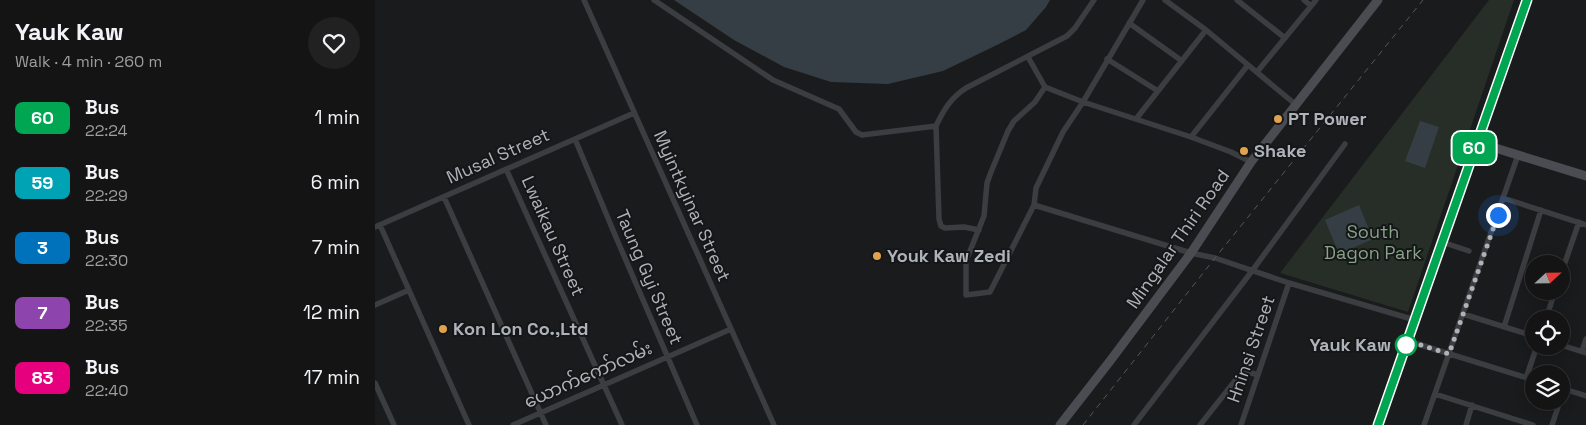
<!DOCTYPE html>
<html lang="en">
<head>
<meta charset="utf-8">
<style>
	:root { --surface:#141415; --page:#212122; --text:#f1f3f6; --muted:#9d9ea0; --line:#333334 }
	body { margin:0; font-family:"Space Grotesk","Noto Sans Myanmar",sans-serif; background:var(--page); color:var(--text); height:100vh; display:flex; flex-direction:column; font-size:19px; white-space:nowrap }
	* { box-sizing:border-box; margin:0 }
	p { font-size:16px; color:var(--muted) }
	.icon { flex:none; width:28px; height:28px; fill:none; stroke:currentColor; stroke-width:2; stroke-linecap:round; stroke-linejoin:round }
	.map { position:relative; flex:1; overflow:hidden }
	.sheet { display:flex; flex-direction:column; background:var(--surface); width:375px }
	.sheet>* { flex:none }
	.badge { padding:0 10px; border-radius:8px; font-size:18px; line-height:32px }
	.needle { width:32px; rotate:68deg }
	.fabs { position:absolute; left:1150px; top:255px; display:grid; gap:10px }
	.fabs a { display:grid; place-items:center; width:45px; height:45px; border-radius:50%; background:var(--surface); box-shadow:0 2px 12px #0003,0 0 0 1px var(--line); font-size:25px }
	.you { position:absolute; width:25px; height:25px; margin:-12px; border:4px solid #fff; border-radius:50%; background:#1a73e8; box-shadow:0 0 0 8px #1a73e833 }
	.map>.badge { position:absolute; translate:-50% -50%; box-shadow:0 0 0 2px #fff }
	.round { display:grid; place-items:center; flex:none; width:52px; height:52px; border-radius:26px; background:var(--page) }
	.summary { display:flex; align-items:center; justify-content:space-between; height:85px; padding:0 15px }
	h1 { font-size:24px; font-weight:800; line-height:38px }
	ul { padding:0; list-style:none }
	li { display:flex; align-items:center; gap:15px; height:65px; padding:0 15px }
	li div { flex:1 }
	li b { display:block; font-size:19px }
	li em { font-style:normal }
	li .badge { min-width:55px; font-weight:700; text-align:center }
	main { display:flex; flex:1; min-height:0 }
	.map>svg:first-child { display:block }
</style>
</head>
<body>
<main>
<section class="sheet">
<div class="summary"><div><h1>Yauk Kaw</h1><p>Walk · 4 min · 260 m</p></div><a class="round"><svg class="icon" aria-label="heart" viewBox="0 0 24 24"><path d="M12 20l-8-8c-3-5 5-10 8-4 3-6 11-1 8 4z"/></svg></a></div>
<ul>
<li><span class="badge" style="background:#00a651;color:#fff">60</span><div><b>Bus</b><p>22:24</p></div><em>1 min</em></li>
<li><span class="badge" style="background:#00a3b4;color:#fff">59</span><div><b>Bus</b><p>22:29</p></div><em>6 min</em></li>
<li><span class="badge" style="background:#0072bc;color:#fff">3</span><div><b>Bus</b><p>22:30</p></div><em>7 min</em></li>
<li><span class="badge" style="background:#8e44ad;color:#fff">7</span><div><b>Bus</b><p>22:35</p></div><em>12 min</em></li>
<li><span class="badge" style="background:#e6007e;color:#fff">83</span><div><b>Bus</b><p>22:40</p></div><em>17 min</em></li>
</ul>
</section>
<div class="map">
<svg width="1211" height="425" viewBox="0 0 1211 425">
	<rect width="100%" height="100%" fill="#1a1b1c"/>
	<path fill="#272e27" d="M1114 0H1139L1033 312 905 273Z"/>
	<path fill="#353e44" d="M299 0H675L671 7 651 30 622 45 568 71 513 84 456 82 409 67 359 40Z
		M1045 121 1064 127 1050 168 1030 161Z
		M984 205 998 239 964 254 950 220Z"/>
	<g fill="none" stroke-linecap="round" stroke-linejoin="round">
		<path stroke="#3c3d41" stroke-width="5.5" d="M209 0 399 425
			M279 0 398 80 464 109 481 132 487 135 561 126
			M790 0 831 30 920 104
			M862 0 910 38
			M929 0 936 6
			M754 23 807 61
			M653 57 670 87 708 102 816 137 856 152 876 162
			M732 59 783 91
			M882 72 941 0
			M670 87 660 102 639 121 633 131 616 172 612 183 609 216 591 261V295L615 292 659 205 661 188 688 132 708 102 768 0
			M761 119 831 30
			M816 137 873 65
			M200 139 240 235 322 425
			M131 169 247 425
			M69 197 171 425
			M1128 198 1211 225
			M659 205 816 253 840 258 914 283 1040 320
			M5 225 94 425
			M0 227 259 113
			M604 230 589 227 570 228 566 226 564 219 561 126C569 109 576 98 591 88L692 36 700 28 719 0
			M1067 242 1094 251
			M1186 274 1204 222
			M0 305 34 290
			M1088 314 1159 336
			M1171 319 1180 291
			M1129 327 1166 210
			M1033 341 1159 380
			M1186 345 1211 353
			M1207 351 1211 339
			M1151 378 1162 346
			M0 383 19 425
			M1186 388 1211 396
			M1060 394 1158 425
			M138 425 356 329
			M759 425 877 271 970 144
			M825 425 863 377 873 372 883 375
			M866 425 914 283
			M1049 425 1143 155
			M1091 425 1097 405
			M1177 425 1185 401"/>
		<path stroke="#4a4c51" stroke-width="9" d="M1101 142 1211 176
			M685 425 735 361 816 253 876 162 1003 0
			M1003 425 1152 0"/>
		<path stroke="#55575c" stroke-width="1" stroke-dasharray="6 5" stroke-linecap="butt" d="M708 425 840 258 1048 0"/>
	</g>
	<g fill="none" stroke-linecap="round" stroke-linejoin="round">
		<g stroke="#fff" stroke-width="11">
			<path id="line" d="M1003 425 1152 0"/>
		</g>
		<use href="#line" stroke="#00a651" stroke-width="8"/>
		<path stroke="#aeb3ba" stroke-width="5" stroke-dasharray="0 9" d="M1031 345 1033 341 1074 354 1123 215"/>
	</g>
	<g fill="#e1a24e" stroke="#151617" stroke-width="2">
		<circle cx="903" cy="119" r="5"/>
		<circle cx="869" cy="151" r="5"/>
		<circle cx="502" cy="256" r="5"/>
		<circle cx="68" cy="329" r="5"/>
	</g>
	<circle fill="#fff" stroke="#00a651" stroke-width="2.5" cx="1031" cy="345" r="10"/>
	<g text-anchor="middle" stroke-width="4" stroke-linejoin="round" paint-order="stroke">
		<g font-size="18" font-weight="bold" fill="#aeb3ba" stroke="#151617" text-anchor="start">
			<text x="913" y="125">PT Power</text>
			<text x="879" y="157">Shake</text>
			<text x="512" y="262">Youk Kaw Zedi</text>
			<text x="78" y="335">Kon Lon Co.,Ltd</text>
		</g>
		<g font-size="18" fill="#aeb3ba" stroke="#151617">
			<text transform="translate(123 156) rotate(-24)" y="6">Musal Street</text>
			<text transform="translate(317 206) rotate(66)" y="6">Myintkyinar Street</text>
			<text transform="translate(178 236) rotate(66)" y="6">Lwaikau Street</text>
			<text transform="translate(803 239) rotate(-55)" y="6">Mingalar Thiri Road</text>
			<text transform="translate(274 277) rotate(67)" y="6">Taung Gyi Street</text>
			<text transform="translate(876 349) rotate(-71)" y="6">Hninsi Street</text>
			<text transform="translate(213 375) rotate(-24)" y="6">ယောက်ကော်လမ်း</text>
		</g>
		<g font-size="18" fill="#88a387" stroke="#151617">
			<text x="998" y="238">South<tspan x="998" dy="21">Dagon Park</tspan></text>
		</g>
		<g font-size="18" font-weight="bold" fill="#aeb3ba" stroke="#151617" text-anchor="end">
			<text x="1016" y="351">Yauk Kaw</text>
		</g>
	</g>
</svg>
<div class="fabs">
<a><svg class="needle" viewBox="-14 -14 28 28"><path d="M0-13l5 13h-10z" fill="#e53935"/><path d="M0 13l5-13h-10z" fill="#9d9ea0"/></svg></a>
<a><svg class="icon" aria-label="locate" viewBox="0 0 24 24"><circle cx="12" cy="12" r="6"/><path d="M12 2v4M12 18v4M2 12h4M18 12h4"/></svg></a>
<a><svg class="icon" aria-label="layers" viewBox="0 0 24 24"><path d="M12 4l9 5-9 5-9-5zM3 14l9 5 9-5"/></svg></a>
</div>
<div class="you" style="left:1123px;top:215px"></div>
<b class="badge" style="left:1099px;top:148px;background:#00a651;color:#fff">60</b>
</div>
</main>
</body>
</html>
